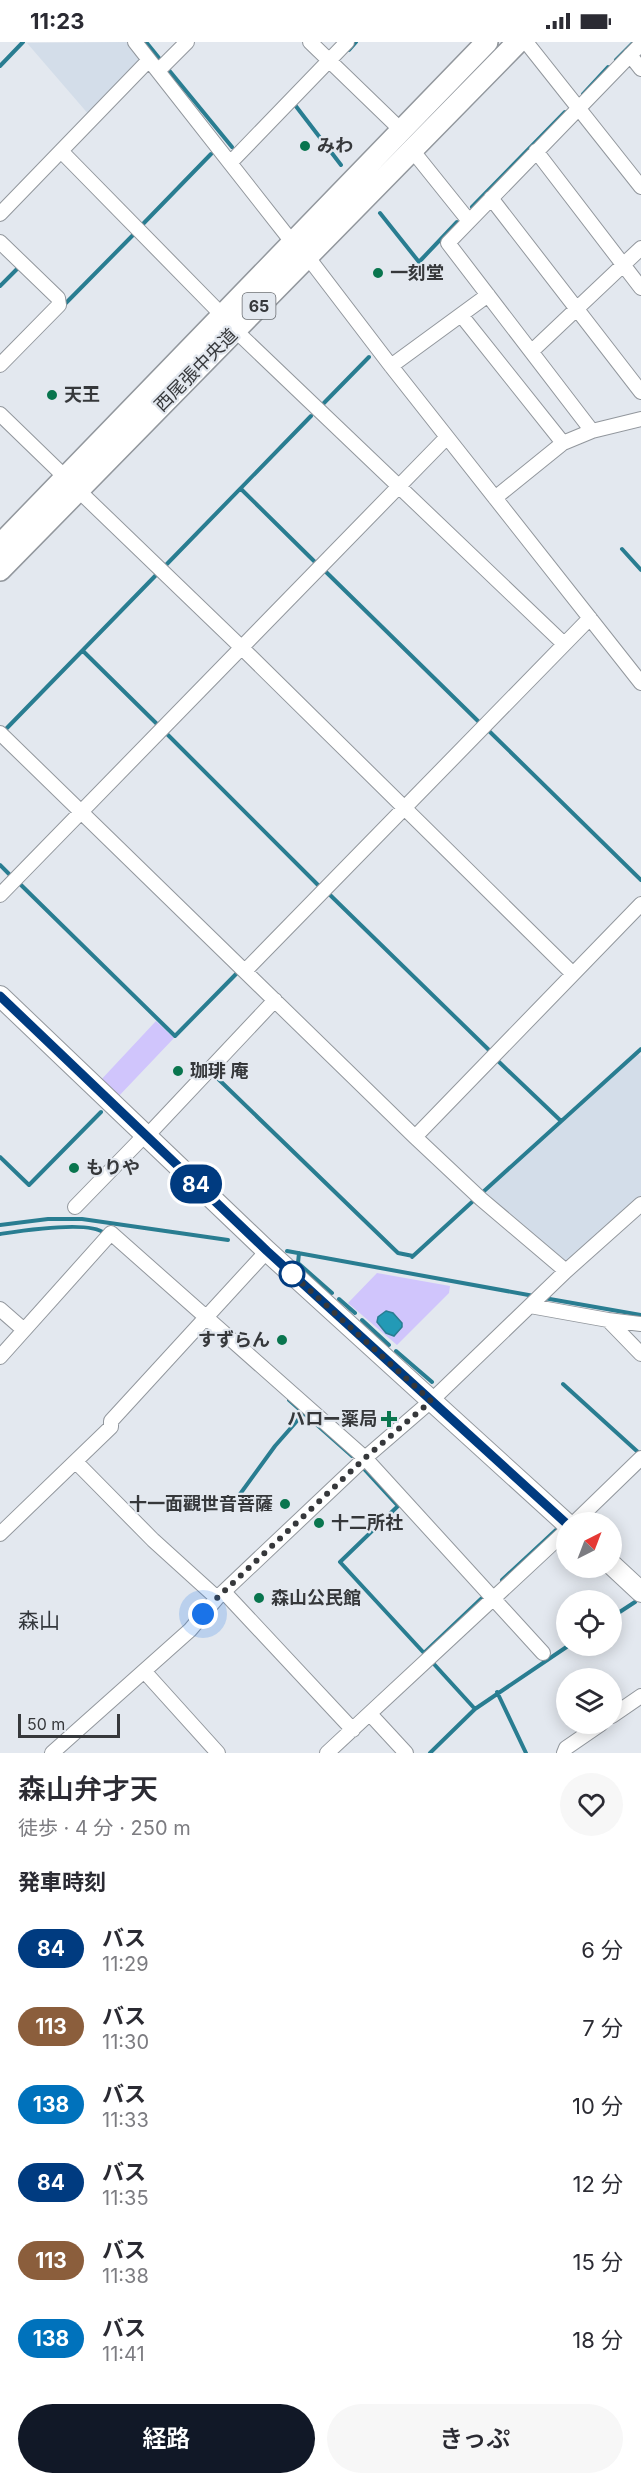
<!DOCTYPE html>
<html lang="ja">
<head>
<meta charset="utf-8">
<style>
	:root { --surface:#fff; --page:#f7f7f7; --text:#2b2b33; --muted:#7c7c81; --accent:#111827 }
	body { margin:0; font-family:Inter,"Noto Sans JP",sans-serif; background:var(--page); color:var(--text); height:100vh; display:flex; flex-direction:column; font-size:22px; white-space:nowrap }
	* { box-sizing:border-box; margin:0 }
	p { font-size:20px; color:var(--muted) }
	.icon { flex:none; width:33px; height:33px; fill:none; stroke:currentColor; stroke-width:2; stroke-linecap:round; stroke-linejoin:round }
	.map { position:relative; height:1711px; overflow:hidden }
	.side { display:flex; flex-direction:column; background:var(--surface); flex:1 }
	.side>* { flex:none }
	.badge { padding:0 12px; border-radius:20px; font-size:21px; line-height:39px }
	.needle { width:39px; rotate:42deg }
	.controls { position:absolute; left:556px; top:1470px; display:grid; gap:12px }
	.controls a { display:grid; place-items:center; width:66px; height:66px; border-radius:50%; background:var(--surface); box-shadow:0 3px 15px #0003; font-size:30px }
	.scale { position:absolute; left:18px; bottom:15px; width:102px; box-sizing:border-box; padding-left:6px; border:3px solid #36383b; border-top:0; font-size:16px; line-height:21px; white-space:nowrap; color:#36383b; -webkit-text-stroke:4px #e3e8ef; paint-order:stroke }
	.you { position:absolute; width:30px; height:30px; margin:-15px; border:4px solid #fff; border-radius:50%; background:#1a73e8; box-shadow:0 0 0 9px #1a73e833 }
	.map>.badge { position:absolute; translate:-50% -50%; box-shadow:0 0 0 3px #fff }
	h2 { padding:0 18px; font-size:22px; line-height:54px }
	.round { display:grid; place-items:center; flex:none; width:63px; height:63px; border-radius:32px; background:var(--page) }
	.headline { display:flex; align-items:center; justify-content:space-between; height:102px; padding:0 18px }
	h1 { font-size:28px; font-weight:600; line-height:45px }
	.action { display:flex; gap:12px; margin-top:auto; padding:12px 18px }
	.action a { flex:1; height:69px; border-radius:36px; background:var(--accent); color:#fff; font-size:24px; font-weight:600; line-height:69px; text-align:center }
	.action a+a { background:var(--page); color:var(--text) }
	ul { padding:0; list-style:none }
	li { display:flex; align-items:center; gap:18px; height:78px; padding:0 18px }
	li div { flex:1 }
	li b { display:block; font-size:22px }
	li em { font-style:normal }
	li .badge { min-width:66px; font-weight:700; text-align:center }
	.status { display:flex; justify-content:space-between; align-items:center; height:42px; padding:0 30px; background:var(--surface); direction:ltr }
	.status svg { height:16px; fill:currentColor }
	.map>svg:first-child { display:block }
</style>
</head>
<body>
<div class="status"><b>11:23</b><svg viewBox="0 0 49 12"><path d="M0 12V9h3v3zM5 12V6h3v6zM10 12V3h3v9zM15 12V0h3v12zM26 1h20v11H26zM47 4h2v5h-2z"/></svg></div>
<div class="map">
<svg width="641" height="1711" viewBox="0 0 641 1711">
	<rect width="100%" height="100%" fill="#e3e8ef"/>
	<path fill="#d3dde9" d="M127 0 143 20 90 74 27 1Z
		M638 1012 641 1014V1155L566 1222 482 1152Z"/>
	<path fill="#d0c5fc" d="M156 979 174 996 117 1056 99 1040Z
		M377 1231 450 1244 449 1251 397 1303 348 1261Z"/>
	<path fill="#239ab6" stroke="#297d91" stroke-width="1.5" d="M386 1269 393 1271 402 1281V1285L394 1294 386 1291 377 1280 378 1275Z"/>
	<g fill="none" stroke-linecap="round" stroke-linejoin="round">
		<path stroke="#297d91" stroke-width="4" d="M146 0 159 16
			M349 8 356 0
			M616 18 632 2
			M0 24 23 0
			M168 27 232 105
			M583 52 608 25
			M295 63 341 123
			M472 165 565 70
			M380 171 419 220 457 180
			M142 183 211 112
			M0 244 19 225
			M62 265 135 191
			M322 363 369 315
			M241 447 317 522
			M622 507 641 528
			M165 524 311 374
			M324 528 481 682
			M83 609 159 684
			M5 688 158 531
			M488 688 641 838
			M165 690 320 845
			M0 823 10 833
			M19 841 175 994 239 929
			M327 850 491 1010 493 1007
			M497 1018 561 1079
			M212 1031 398 1211 413 1214
			M0 1115 29 1143 101 1070
			M483 1150 641 1007
			M0 1183 48 1177H82L228 1198
			M0 1192C20 1189 89 1178 104 1191
			M287 1209 534 1254
			M299 1211 298 1221 332 1251
			M412 1215 472 1160
			M544 1256 641 1273
			M339 1257 355 1271
			M362 1278 389 1303
			M396 1309 432 1340
			M563 1342 639 1411 638 1412
			M289 1358 352 1414
			M365 1428 398 1464 340 1520 424 1611 482 1556
			M235 1459 275 1404 304 1371
			M502 1538 556 1488
			M612 1575 635 1560
			M433 1621 475 1667
			M497 1650 526 1711
			M430 1711 475 1667 568 1604"/>
		<g stroke="#92979d" stroke-width="16">
			<path id="minor" d="M135 0 292 200 307 214 391 324 641 641
				M310 0 401 88
				M526 0 641 145
				M630 13 641 27
				M158 29 187 0
				M412 108 469 179
				M61 109 222 273
				M536 109 641 246
				M231 120 347 0
				M491 156 641 350
				M0 172 149 18
				M0 200 58 256 59 263 0 323
				M461 273 563 401
				M235 288 564 602
				M532 309 641 206
				M391 324 488 253
				M0 372 65 435
				M592 389 448 201 641 2
				M78 448 241 605 572 931
				M495 456 563 401 592 389 641 377
				M0 691 415 1095 481 1157 566 1229
				M0 853 447 395
				M245 929 590 576
				M146 1095 275 958
				M415 1095 641 862
				M75 1165 145 1093
				M530 1264 608 1278 641 1312
				M0 1267 24 1288
				M608 1278 641 1282
				M0 1315 111 1191 365 1416 543 1611
				M76 1420 153 1498 217 1556
				M575 1480 641 1416
				M0 1492 111 1385V1379L267 1209
				M224 1550 353 1688
				M144 1629 218 1711
				M370 1672 406 1711
				M612 1674 641 1654
				M52 1711 190 1588 217 1556 365 1416 431 1359 566 1229 641 1162
				M327 1711 567 1488
				M564 1711 566 1706 601 1682"/>
		</g>
		<g stroke="#92979d" stroke-width="22">
			<path id="secondary" d="M0 954 267 1209 567 1482
				M612 1523 641 1550"/>
		</g>
		<g stroke="#92979d" stroke-width="24">
			<path id="primary" d="M0 503 487 0
				M0 528 518 0"/>
		</g>
		<use href="#minor" stroke="#fff" stroke-width="14"/>
		<use href="#secondary" stroke="#fff" stroke-width="20"/>
		<use href="#primary" stroke="#fff" stroke-width="21"/>
	</g>
	<g fill="none" stroke-linecap="round" stroke-linejoin="round">
		<g stroke="#fff" stroke-width="14">
			<path id="line" d="M0 954 267 1209 567 1482"/>
		</g>
		<use href="#line" stroke="#003b80" stroke-width="9"/>
		<path stroke="#36383b" stroke-width="6" stroke-dasharray="0 10.8" d="M203 1572 217 1556 365 1416 431 1359 292 1232"/>
	</g>
	<g fill="#09754e" stroke="#e3e8ef" stroke-width="2">
		<circle cx="305" cy="104" r="6"/>
		<circle cx="378" cy="231" r="6"/>
		<circle cx="52" cy="353" r="6"/>
		<circle cx="178" cy="1029" r="6"/>
		<circle cx="74" cy="1126" r="6"/>
		<circle cx="282" cy="1298" r="6"/>
		<path d="M386 1368h6v6h6v6h-6v6h-6v-6h-6v-6h6z"/>
		<circle cx="285" cy="1462" r="6"/>
		<circle cx="319" cy="1481" r="6"/>
		<circle cx="259" cy="1556" r="6"/>
	</g>
	<circle fill="#fff" stroke="#003b80" stroke-width="3" cx="292" cy="1232" r="12"/>
	<g text-anchor="middle" stroke-width="4.5" stroke-linejoin="round" paint-order="stroke">
		<rect fill="#e3e8ef" stroke="#6a6d71" stroke-width="1.5" x="242.5" y="251" width="33" height="26" rx="4.5"/>
		<g font-size="16" font-weight="bold" fill="#36383b">
			<text x="259" y="270">65</text>
		</g>
		<g font-size="18" font-weight="bold" fill="#36383b" stroke="#e3e8ef" text-anchor="start">
			<text x="317" y="110">みわ</text>
			<text x="390" y="237">一刻堂</text>
			<text x="64" y="359">天王</text>
			<text x="190" y="1035">珈琲 庵</text>
			<text x="86" y="1132">もりや</text>
			<text x="270" y="1304" text-anchor="end">すずらん</text>
			<text x="377" y="1383" text-anchor="end">ハロー薬局</text>
			<text x="273" y="1468" text-anchor="end">十一面觀世音菩薩</text>
			<text x="331" y="1487">十二所社</text>
			<text x="271" y="1562">森山公民館</text>
		</g>
		<g font-size="18" fill="#36383b" stroke="#e3e8ef">
			<text transform="translate(196 328) rotate(-45)" y="6">西尾張中央道</text>
		</g>
		<g font-size="21" fill="#33373c" stroke="#e3e8ef">
			<text x="39" y="1586">森山</text>
		</g>
	</g>
</svg>
<div class="controls">
<a><svg class="needle" viewBox="-14 -14 28 28"><path d="M0-13l5 13h-10z" fill="#e53935"/><path d="M0 13l5-13h-10z" fill="#7c7c81"/></svg></a>
<a><svg class="icon" aria-label="locate" viewBox="0 0 24 24"><circle cx="12" cy="12" r="6"/><path d="M12 2v4M12 18v4M2 12h4M18 12h4"/></svg></a>
<a><svg class="icon" aria-label="layers" viewBox="0 0 24 24"><path d="M12 4l9 5-9 5-9-5zM3 14l9 5 9-5"/></svg></a>
</div>
<div class="scale">50 m</div>
<div class="you" style="left:203px;top:1572px"></div>
<b class="badge" style="left:196px;top:1142px;background:#003b80;color:#fff">84</b>
</div>
<section class="side">
<div class="headline"><div><h1>森山弁才天</h1><p>徒歩 · 4 分 · 250 m</p></div><a class="round"><svg class="icon" aria-label="heart" viewBox="0 0 24 24"><path d="M12 20l-8-8c-3-5 5-10 8-4 3-6 11-1 8 4z"/></svg></a></div>
<h2>発車時刻</h2>
<ul>
<li><span class="badge" style="background:#003b80;color:#fff">84</span><div><b>バス</b><p>11:29</p></div><em>6 分</em></li>
<li><span class="badge" style="background:#8b5e3c;color:#fff">113</span><div><b>バス</b><p>11:30</p></div><em>7 分</em></li>
<li><span class="badge" style="background:#0072bc;color:#fff">138</span><div><b>バス</b><p>11:33</p></div><em>10 分</em></li>
<li><span class="badge" style="background:#003b80;color:#fff">84</span><div><b>バス</b><p>11:35</p></div><em>12 分</em></li>
<li><span class="badge" style="background:#8b5e3c;color:#fff">113</span><div><b>バス</b><p>11:38</p></div><em>15 分</em></li>
<li><span class="badge" style="background:#0072bc;color:#fff">138</span><div><b>バス</b><p>11:41</p></div><em>18 分</em></li>
</ul>
<div class="action"><a>経路</a><a>きっぷ</a></div>
</section>
</body>
</html>
